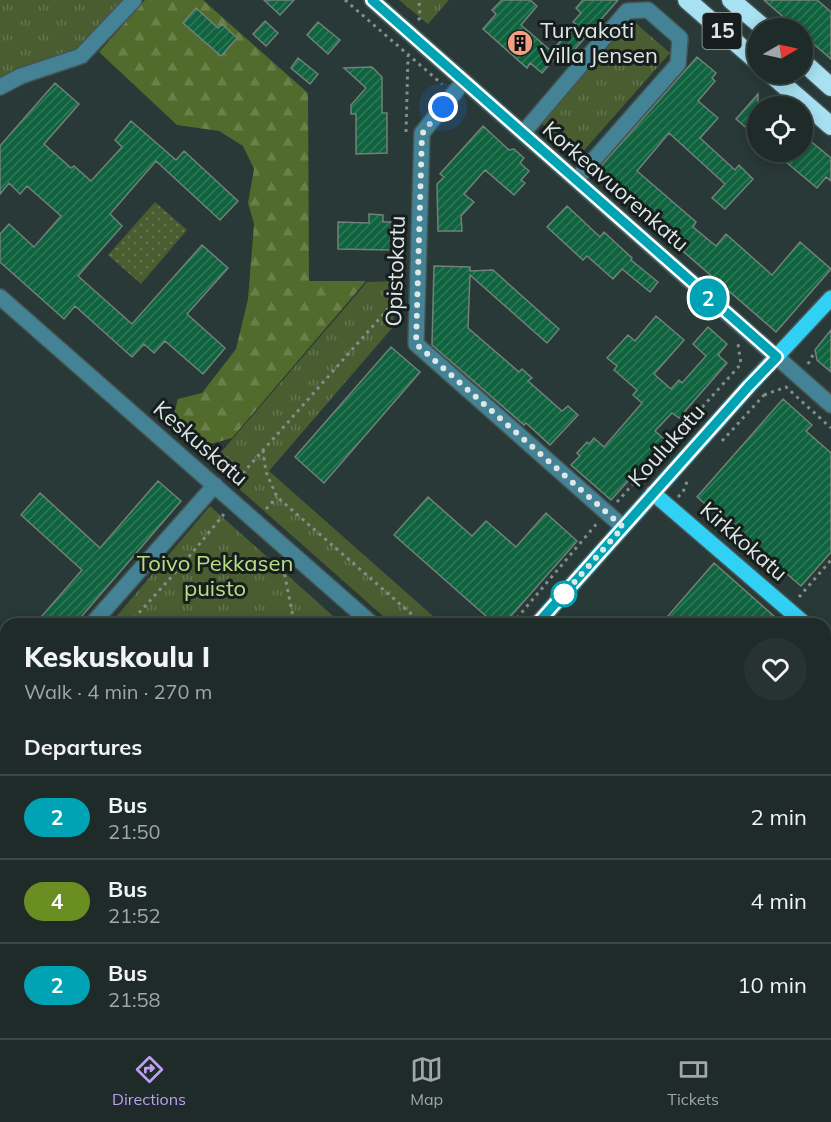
<!DOCTYPE html>
<html lang="en">
<head>
<meta charset="utf-8">
<style>
	:root { --surface:#1e2b29; --page:#263331; --text:#f1f3f6; --muted:#a1a7a8; --line:#3c4746; --accent:#bca0f2 }
	body { margin:0; font-family:Mulish,sans-serif; background:var(--page); color:var(--text); height:100vh; display:flex; flex-direction:column; font-size:22px; white-space:nowrap }
	* { box-sizing:border-box; margin:0 }
	p { font-size:20px; color:var(--muted) }
	.icon { flex:none; width:33px; height:33px; fill:none; stroke:currentColor; stroke-width:2; stroke-linecap:round; stroke-linejoin:round }
	.map { position:relative; flex:1; overflow:hidden }
	.side { position:absolute; left:0px; top:618px; width:831px; height:420px; display:flex; flex-direction:column; background:var(--surface); border-radius:18px 18px 0 0; box-shadow:0 3px 15px #0003,0 0 0 2px var(--line) }
	.side>* { flex:none }
	.badge { padding:0 12px; border-radius:20px; font-size:21px; line-height:39px }
	.needle { width:39px; rotate:81deg }
	.controls { position:absolute; left:747px; top:18px; display:grid; gap:12px }
	.controls a { display:grid; place-items:center; width:66px; height:66px; border-radius:50%; background:var(--surface); box-shadow:0 3px 15px #0003,0 0 0 2px var(--line); font-size:30px }
	.you { position:absolute; width:30px; height:30px; margin:-15px; border:4px solid #fff; border-radius:50%; background:#1a73e8; box-shadow:0 0 0 9px #1a73e833 }
	.map>.badge { position:absolute; translate:-50% -50%; box-shadow:0 0 0 3px #fff }
	h2 { padding:0 24px; font-size:22px; line-height:54px }
	.round { display:grid; place-items:center; flex:none; width:63px; height:63px; border-radius:32px; background:var(--page) }
	.head { display:flex; align-items:center; justify-content:space-between; height:102px; padding:0 24px }
	h1 { font-size:28px; font-weight:800; line-height:45px }
	ul { padding:0; list-style:none }
	li { display:flex; align-items:center; gap:18px; height:84px; padding:0 24px; border-top:2px solid var(--line) }
	li div { flex:1 }
	li b { display:block; font-size:22px }
	li em { font-style:normal }
	li .badge { min-width:66px; font-weight:700; text-align:center }
	.tabs { display:flex; justify-content:space-around; align-items:center; height:84px; border-top:2px solid var(--line); background:var(--surface); font-size:16px; color:var(--muted) }
	.tabs a { display:grid; justify-items:center; gap:3px }
	.tabs .selected { color:var(--accent) }
	.map>svg:first-child { display:block }
</style>
</head>
<body>
<div class="map">
<svg width="831" height="1038" viewBox="0 0 831 1038">
	<defs>
		<pattern id="grass-dots" width="8" height="8" patternUnits="userSpaceOnUse" patternTransform="scale(1.5)"><rect width="8" height="8" fill="#495d31"/><path d="M2 2h.1M6 6h.1" fill="none" stroke="#63744f" stroke-width="1.8" stroke-linecap="round"/></pattern>
		<pattern id="forest-firs" width="22" height="20" patternUnits="userSpaceOnUse" patternTransform="scale(1.5)"><rect width="22" height="20" fill="#506b2b"/><path d="M5 1l3.5 6h-7zM16 11l3.5 6h-7z" fill="#69804a"/></pattern>
		<pattern id="park-tufts" width="24" height="20" patternUnits="userSpaceOnUse" patternTransform="scale(1.5)"><rect width="24" height="20" fill="#495d31"/><path d="M3 7l-1-3M5 7V3M7 7l1-3M15 17l-1-3M17 17v-4M19 17l1-3" fill="none" stroke="#63744f"/></pattern>
		<pattern id="building-hatch" width="6" height="6" patternUnits="userSpaceOnUse" patternTransform="scale(1.5)"><rect width="6" height="6" fill="#10633f"/><path d="M-1 1l2-2M0 6l6-6M5 7l2-2" fill="none" stroke="#32795b"/></pattern>
	</defs>
	<rect width="100%" height="100%" fill="#283937"/>
	<path fill="url(#grass-dots)" d="M155 202 187 230 141 284 108 255Z"/>
	<path fill="url(#forest-firs)" d="M145 0H203L308 93 309 281H366L232 438 207 445 172 419 178 399 202 393 236 349 248 299 254 224 248 203 254 169 243 146 219 131 177 125 99 52Z"/>
	<path fill="url(#park-tufts)" d="M0 0H134L81 56 0 87Z
		M399 0H449L428 24Z
		M632 20 670 53 579 156 541 123Z
		M395 281 393 327 269 471 442 624H392L211 464 367 282Z
		M210 506 342 624H110Z"/>
	<path fill="url(#building-hatch)" stroke="#728178" stroke-width="1.5" d="M264 0H294L280 15Z
		M502 0H530L537 6 521 25 557 56 542 73 530 63 527 68 483 29 496 14 492 10Z
		M583 0H618L569 56 557 45 576 24 573 22 581 13 576 8Z
		M764 0H817L831 12V59L802 34V28H796Z
		M196 8 218 28 222 24 237 38 221 56 183 23Z
		M265 21 278 33 266 46 253 34Z
		M318 22 340 40 328 54 307 35Z
		M697 57 716 73 712 78 715 81 698 101 718 118 700 138 735 170 739 165 753 179 725 209 712 198 725 184 669 133 637 171 696 222 693 227 716 246 726 234 772 275 800 242 831 269 776 332 594 174Z
		M298 58 318 74 310 84 291 68Z
		M372 67 382 77V113H387V153L356 154V114H351V105L366 88 344 68Z
		M55 83 79 104 44 144 71 168 74 166 91 181 122 147 115 140 131 121 176 160 184 151 238 201 220 220 156 161 110 214 122 226 78 276 132 324 202 245 228 268 187 314 225 348 203 374 165 341 154 353 144 344 132 357 75 306 64 319 0 262V234L9 224 34 247 61 216 27 186 20 194 9 183 0 194V146Z
		M758 94V138L736 119Z
		M483 126 509 150 514 149 524 158 520 163 529 171 521 180 525 183 514 195 485 170 464 194 474 202 461 216 462 231H438L437 184 444 177 440 174Z
		M802 134 831 158V181L826 177 817 188 774 152H802Z
		M567 206 600 237 604 232 632 258 631 260 658 282 650 292 622 269 613 279 587 256 583 260 547 227Z
		M369 214 383 215V222H391V250L338 249V222L369 223Z
		M434 266 470 267V271L493 270 559 329 547 343 470 275 468 328 519 372 522 369 532 378 528 381 562 411 568 406 578 415 550 445 526 423 524 425 432 345Z
		M656 316 684 340 654 374 671 389 679 380 682 383 706 356 693 344 708 327 727 344 718 355 727 363 679 418 672 413 655 431 665 440 611 500 571 465 580 456 577 453 587 442 589 444 594 438 604 447 642 403 633 395 637 390 614 370 617 366 607 358 628 335 635 341Z
		M831 330V372L817 360 815 350Z
		M391 347 420 372 324 483 295 457Z
		M783 399 812 425 806 431 831 453V552L801 586 697 497Z
		M158 481 181 501 75 624H35L82 570 21 515 40 493 100 548Z
		M428 497 472 536 486 521 516 547 546 513 577 541 504 624H495L394 535Z
		M714 563 783 624H661Z"/>
	<g fill="none" stroke-linecap="round" stroke-linejoin="round">
		<g stroke="#455553" stroke-width="18">
			<path id="minor" d="M372 0 831 405
				M464 81 422 133 416 344 623 527
				M0 87 21 76 81 56 134 0
				M523 133 627 11 648 10 680 38 678 64 576 180
				M0 297 372 624
				M92 624 215 485
				M0 659 6 664
				M0 729 6 722
				M0 824 6 817
				M825 943 831 949
				M0 1031 7 1038
				M422 1032 429 1038
				M634 1032 641 1038
				M549 1038 554 1032"/>
		</g>
		<g stroke="#455553" stroke-width="18">
			<path id="major" d="M653 493 805 624
				M537 624 749 386 831 298
				M825 642 831 647
				M825 725 831 718
				M825 1019 831 1024
				M173 1038 178 1032"/>
		</g>
		<g stroke="#455553" stroke-width="21">
			<path id="highway" d="M687 0 758 62
				M731 0 764 28
				M802 61 831 87
				M771 74 831 126"/>
		</g>
		<path stroke="#818e8d" stroke-width="3" stroke-dasharray="3 4.5" stroke-linecap="butt" d="M345 0 442 84
			M418 20 420 18 419 0
			M778 20 788 28
			M406 132 408 56
			M808 364 813 355
			M764 395 786 387 831 428
			M722 441 764 395 761 393
			M263 450 266 472 277 497 423 624
			M238 484 235 482 403 292
			M678 497 683 492 688 479
			M617 502 741 364 738 344
			M266 509 277 497
			M283 567 292 611 293 624
			M799 597 831 560
			M129 624 183 564 224 514
			M512 624 598 522
			M825 749 831 743
			M0 765 6 761
			M825 987 831 992
			M146 1038 151 1032
			M578 1038 583 1032"/>
		<use href="#minor" stroke="#438395" stroke-width="15"/>
		<use href="#major" stroke="#31d0f5" stroke-width="15"/>
		<use href="#highway" stroke="#a8e1f2" stroke-width="18"/>
	</g>
	<g fill="none" stroke-linecap="round" stroke-linejoin="round">
		<g stroke="#fff" stroke-width="14">
			<path id="line" d="M372 0 777 357 749 386 537 624"/>
		</g>
		<use href="#line" stroke="#00a3b4" stroke-width="9"/>
		<path stroke="#dde7e6" stroke-width="6" stroke-dasharray="0 10.8" d="M443 107 422 134 416 344 623 527 564 594"/>
	</g>
	<defs>
		<g id="building-disc" transform="scale(1.35)"><circle r="9.5" fill="#f39f83" stroke="#171e1d"/><path d="M-4-6H4V6H1V3H-1V6H-4ZM-2.5-4.3h1.7v1.8h-1.7ZM.8-4.3h1.7v1.8H.8ZM-2.5-1h1.7V.8h-1.7ZM.8-1h1.7V.8H.8Z" fill="#111"/></g>
	</defs>
	<g fill-rule="evenodd">
		<use href="#building-disc" x="520" y="43"/>
	</g>
	<circle fill="#fff" stroke="#00a3b4" stroke-width="3" cx="564" cy="594" r="12"/>
	<g text-anchor="middle" stroke-width="6" stroke-linejoin="round" paint-order="stroke">
		<rect fill="#171e1d" stroke="#a2abaa" stroke-width="1.5" x="702.5" y="13" width="39" height="36" rx="4.5"/>
		<g font-size="21" font-weight="bold" fill="#dde7e6">
			<text x="722" y="38">15</text>
		</g>
		<g font-size="22" fill="#dde7e6" stroke="#171e1d" text-anchor="start">
			<text x="540" y="38">Turvakoti<tspan x="540" dy="25">Villa Jensen</tspan></text>
		</g>
		<g font-size="22" fill="#dde7e6" stroke="#171e1d">
			<text transform="translate(616 186) rotate(41)" y="8">Korkeavuorenkatu</text>
			<text transform="translate(395 271) rotate(-88)" y="8">Opistokatu</text>
			<text transform="translate(201 443) rotate(41)" y="8">Keskuskatu</text>
			<text transform="translate(666 445) rotate(-48)" y="8">Koulukatu</text>
			<text transform="translate(744 541) rotate(41)" y="8">Kirkkokatu</text>
		</g>
		<g font-size="22" fill="#b6e084" stroke="#171e1d">
			<text x="215" y="571">Toivo Pekkasen<tspan x="215" dy="25">puisto</tspan></text>
		</g>
	</g>
</svg>
<div class="controls">
<a><svg class="needle" viewBox="-14 -14 28 28"><path d="M0-13l5 13h-10z" fill="#e53935"/><path d="M0 13l5-13h-10z" fill="#a1a7a8"/></svg></a>
<a><svg class="icon" aria-label="locate" viewBox="0 0 24 24"><circle cx="12" cy="12" r="6"/><path d="M12 2v4M12 18v4M2 12h4M18 12h4"/></svg></a>
</div>
<div class="you" style="left:443px;top:107px"></div>
<b class="badge" style="left:708px;top:298px;background:#00a3b4;color:#fff">2</b>
<section class="side">
<div class="head"><div><h1>Keskuskoulu I</h1><p>Walk · 4 min · 270 m</p></div><a class="round"><svg class="icon" aria-label="heart" viewBox="0 0 24 24"><path d="M12 20l-8-8c-3-5 5-10 8-4 3-6 11-1 8 4z"/></svg></a></div>
<h2>Departures</h2>
<ul>
<li><span class="badge" style="background:#00a3b4;color:#fff">2</span><div><b>Bus</b><p>21:50</p></div><em>2 min</em></li>
<li><span class="badge" style="background:#6b8e23;color:#fff">4</span><div><b>Bus</b><p>21:52</p></div><em>4 min</em></li>
<li><span class="badge" style="background:#00a3b4;color:#fff">2</span><div><b>Bus</b><p>21:58</p></div><em>10 min</em></li>
</ul>
</section>
</div>
<nav class="tabs">
<a class="selected"><svg class="icon" aria-label="directions" viewBox="0 0 24 24"><path d="M12 3l9 9-9 9-9-9zM9 14v-3h6M13 9l2 2-2 2"/></svg>Directions</a>
<a><svg class="icon" aria-label="map" viewBox="0 0 24 24"><path d="M3 6l6-2 6 2 6-2v14l-6 2-6-2-6 2zM9 4v14M15 6v14"/></svg>Map</a>
<a><svg class="icon" aria-label="tickets" viewBox="0 0 24 24"><path d="M3 7h18v10H3zM15 7v10"/></svg>Tickets</a>
</nav>
</body>
</html>
